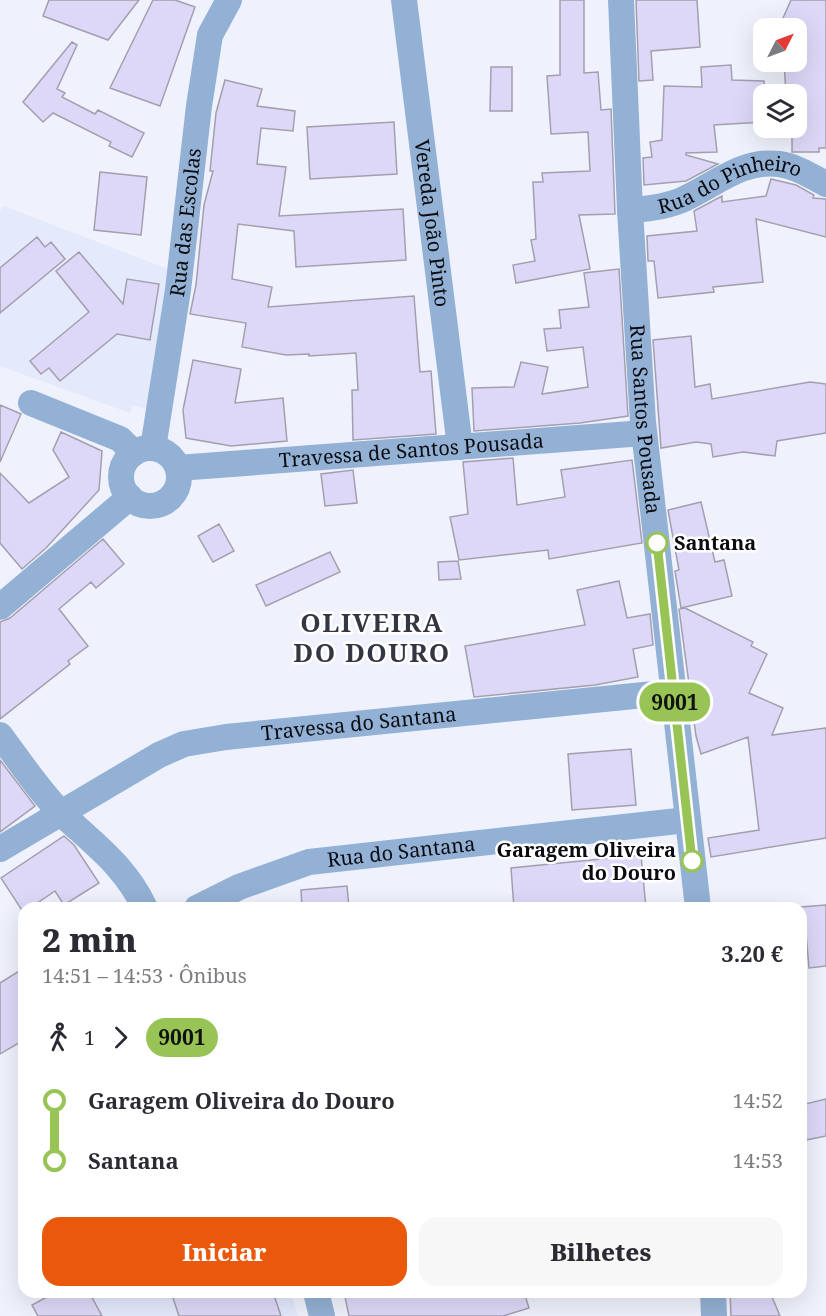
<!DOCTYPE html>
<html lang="pt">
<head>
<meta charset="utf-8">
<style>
	:root { --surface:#fff; --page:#f7f7f7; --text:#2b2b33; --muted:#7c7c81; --accent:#ea580c }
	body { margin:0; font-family:"Noto Serif",serif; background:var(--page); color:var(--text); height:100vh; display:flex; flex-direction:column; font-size:22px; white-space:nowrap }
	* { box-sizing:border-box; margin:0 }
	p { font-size:20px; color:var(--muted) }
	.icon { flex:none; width:33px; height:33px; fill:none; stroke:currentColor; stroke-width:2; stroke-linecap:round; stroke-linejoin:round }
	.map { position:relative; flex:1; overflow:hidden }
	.panel { position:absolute; left:18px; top:902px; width:789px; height:396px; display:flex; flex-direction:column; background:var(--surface); border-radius:18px; box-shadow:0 6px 24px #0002 }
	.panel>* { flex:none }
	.badge { padding:0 12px; border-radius:20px; font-size:21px; line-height:39px }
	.needle { width:39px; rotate:48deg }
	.controls { position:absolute; left:753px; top:18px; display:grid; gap:12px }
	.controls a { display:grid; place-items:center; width:54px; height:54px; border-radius:12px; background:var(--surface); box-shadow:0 6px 24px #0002; font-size:30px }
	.map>.badge { position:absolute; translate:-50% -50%; box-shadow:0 0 0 3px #fff }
	.legs { display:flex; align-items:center; gap:9px; height:66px; padding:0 24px; font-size:20px }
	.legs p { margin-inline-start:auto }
	.head { display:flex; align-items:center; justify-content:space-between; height:102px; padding:0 24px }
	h1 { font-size:33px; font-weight:800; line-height:45px }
	.cta { display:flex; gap:12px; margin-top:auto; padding:12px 24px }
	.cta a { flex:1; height:69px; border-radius:18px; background:var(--accent); color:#fff; font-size:24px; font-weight:800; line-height:69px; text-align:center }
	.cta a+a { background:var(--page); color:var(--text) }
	ul { padding:0 24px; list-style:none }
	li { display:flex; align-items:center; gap:21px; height:60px; font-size:22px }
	li i { display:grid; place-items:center; width:9px; height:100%; margin:0 8px; background:currentColor }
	li i::after { content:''; width:15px; height:15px; margin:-8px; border:4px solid; border-radius:50%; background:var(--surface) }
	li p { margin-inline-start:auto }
	li:first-child i { background:linear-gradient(#0000 50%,currentColor 0) }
	li:last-child i { background:linear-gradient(currentColor 50%,#0000 0) }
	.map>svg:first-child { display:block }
</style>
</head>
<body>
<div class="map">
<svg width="826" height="1316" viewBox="0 0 826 1316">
	<rect width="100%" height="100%" fill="#eff2fc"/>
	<path fill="#e4e9fc" d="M4 206 173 271 154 411 133 405 130 413 0 366V211Z
		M55 1292H291L298 1316H61L51 1294Z"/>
	<path fill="#ded8f8" stroke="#a39faf" stroke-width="1.5" d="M49 0H139L108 40 43 16Z
		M153 0H175L195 7 160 106 110 88Z
		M560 0H584V73L598 72 601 110 611 109 615 214 579 215 590 269 516 283 513 265 535 261 531 240 536 239 533 182H543L542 173 590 171 588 132 551 134 547 76 560 75Z
		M636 0H697L700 47 651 51 653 80 639 81Z
		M791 0H826V148H819V152H792V128H796V94H786L784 62H796V24L780 25Z
		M72 42 77 45 57 89 65 93 62 97 95 114 98 110 144 133 132 157 109 146 111 142 53 113 43 122 23 102Z
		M731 65 732 80 764 81V122L714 125 717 152 686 153V155L718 164 686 181 644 185 643 158 652 157 650 142 662 140 664 86 702 87 701 67Z
		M491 67H512V111H490Z
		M225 80 262 89 257 106 295 111 293 131 261 128 257 164 286 167 279 216 403 209 406 260 296 267 294 231 238 224 232 279 272 287 268 307 414 296 420 372 431 371 436 434 353 440 352 390H358L356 353 309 356V354L286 355 242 347 246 323 190 314 196 285 204 205 213 171H210L216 113Z
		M394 122 397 174 310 179 307 127Z
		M100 172 147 177 141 235 94 230Z
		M771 179 796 185 814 195 813 198 826 199V237L756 219 763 282 713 287 714 292 658 298 654 261H648L647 236 697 231 694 211 722 196V202L766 196Z
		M37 237 45 247 51 242 65 259 0 313V268Z
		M79 252 123 304 127 279 159 284 150 340 117 334 60 381 49 368 41 374 30 361 89 312 56 271Z
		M619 269 628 416 580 423 474 431 472 388 514 387 521 362 548 367 542 394 588 387 583 347 547 351 544 329 561 328 559 310 589 307 584 273Z
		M691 336 695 387 710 384 712 399 810 382 826 384V433L777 441 775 456 743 452 713 457 711 444 696 442 661 448 653 340Z
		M193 360 241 369 235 403 283 398 287 441 231 446 186 438 183 410Z
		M0 405 21 414 0 462Z
		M61 432 102 451 99 490 46 548 22 569 0 543V473L29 503 69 477 53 450Z
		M513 458 517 505 565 497 561 470 632 460 642 543 549 559 548 550 459 560 450 517 468 514 463 462Z
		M353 470 357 503 325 506 321 474Z
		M701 502 715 562 724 560 732 596 681 608 675 571 679 570 668 510Z
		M219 524 234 551 213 562 198 536Z
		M103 539 124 564 96 588 91 582 59 609 88 646 68 661 70 664 0 719V622L10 618Z
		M330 552 340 572 266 606 256 585Z
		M458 561 461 579 439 580 438 562Z
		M619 581 627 618 650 614 653 645 633 649 638 677 595 685 474 697 465 646 585 625 577 590Z
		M685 608 753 642 751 646 767 654 749 693 783 708 772 735 826 728V838L711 857 708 838 759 830 748 737 701 754 696 736 679 609Z
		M631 749 636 805 572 810 568 754Z
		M0 760 35 806 0 832Z
		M64 836 74 845 99 883 64 905 55 891 30 908H24L23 912 1 878Z
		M641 855 646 908H514L511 868Z
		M347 886 349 908H302L301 890Z
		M826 905V966L809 968 806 934H801V907Z
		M24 968V1040L0 1054V983Z
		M826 1099V1136L801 1141V1105Z
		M56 1292H89L102 1316H38L32 1305Z
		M171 1292H273L281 1316H179Z
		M344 1292H524L529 1308 503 1316H349Z
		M730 1292H770L780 1316H731Z"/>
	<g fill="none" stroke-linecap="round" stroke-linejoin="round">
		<g stroke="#93b1d4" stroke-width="26">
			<path id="s1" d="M404 0 460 447"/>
			<path id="s2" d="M621 0 630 210 643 422 698 908"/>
			<path id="s3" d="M630 210C648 209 667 207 684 199 715 185 742 159 779 164 795 166 811 176 826 184"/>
			<path d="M31 403 120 439 134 453"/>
			<path id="s4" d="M153 448 178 290 199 106 210 35 229 0"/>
			<circle cx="150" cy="477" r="29"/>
			<path id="s5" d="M178 468 644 433"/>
			<path d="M0 607 130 497"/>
			<path d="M0 735C20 762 40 792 63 815 95 845 125 866 145 908"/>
			<path id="s6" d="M0 849 159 755 184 744 226 737 674 692"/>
			<path id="s7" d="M197 908 239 887 309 862 687 820"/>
			<path d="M316 1292 322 1316"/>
			<path d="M713 1292 714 1316"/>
		</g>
	</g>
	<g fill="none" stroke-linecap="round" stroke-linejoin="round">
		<g stroke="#fff" stroke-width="14">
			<path id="line-1" d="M657 543 692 861"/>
		</g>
		<use href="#line-1" stroke="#98c455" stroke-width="9"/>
	</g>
	<g fill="#fff" stroke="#98c455" stroke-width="3">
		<circle cx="657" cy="543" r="10"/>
		<circle cx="692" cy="861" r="10"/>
	</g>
	<g text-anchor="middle" stroke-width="5" stroke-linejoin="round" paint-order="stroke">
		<g font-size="20" fill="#0b0c11" stroke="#fff">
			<text dy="7" stroke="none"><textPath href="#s3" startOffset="105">Rua do Pinheiro</textPath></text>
			<text dy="7" stroke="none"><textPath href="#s4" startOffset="228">Rua das Escolas</textPath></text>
			<text dy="7" stroke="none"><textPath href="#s1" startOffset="225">Vereda João Pinto</textPath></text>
			<text dy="7" stroke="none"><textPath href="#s2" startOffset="420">Rua Santos Pousada</textPath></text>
			<text dy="7" stroke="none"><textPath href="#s5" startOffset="234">Travessa de Santos Pousada</textPath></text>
			<text dy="7" stroke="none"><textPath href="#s6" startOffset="388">Travessa do Santana</textPath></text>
			<text dy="7" stroke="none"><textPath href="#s7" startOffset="214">Rua do Santana</textPath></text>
		</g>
		<g font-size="20" font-weight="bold" fill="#0b0c11" stroke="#fff" text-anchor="start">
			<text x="674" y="550">Santana</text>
			<text x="676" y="857" text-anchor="end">Garagem Oliveira<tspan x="676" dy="23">do Douro</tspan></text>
		</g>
		<g font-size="26" font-weight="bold" letter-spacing="1.5" fill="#333643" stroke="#fff">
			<text x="372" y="632">OLIVEIRA<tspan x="372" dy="30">DO DOURO</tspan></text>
		</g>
	</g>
</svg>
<div class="controls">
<a><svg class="needle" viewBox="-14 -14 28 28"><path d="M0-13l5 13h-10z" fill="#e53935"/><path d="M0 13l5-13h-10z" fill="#7c7c81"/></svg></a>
<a><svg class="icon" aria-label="layers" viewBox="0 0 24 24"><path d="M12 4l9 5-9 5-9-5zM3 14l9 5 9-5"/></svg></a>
</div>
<b class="badge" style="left:675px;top:702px;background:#98c455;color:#111">9001</b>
<section class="panel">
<div class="head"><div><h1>2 min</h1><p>14:51 – 14:53 · Ônibus</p></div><b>3.20 €</b></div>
<div class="legs"><svg class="icon" aria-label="walk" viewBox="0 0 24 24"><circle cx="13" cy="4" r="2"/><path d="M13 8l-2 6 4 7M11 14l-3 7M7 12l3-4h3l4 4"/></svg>1<svg class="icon" aria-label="forward" viewBox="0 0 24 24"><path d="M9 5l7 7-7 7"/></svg><b class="badge" style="background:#98c455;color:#111">9001</b></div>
<ul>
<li><i style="color:#98c455"></i><b>Garagem Oliveira do Douro</b><p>14:52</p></li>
<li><i style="color:#98c455"></i><b>Santana</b><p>14:53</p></li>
</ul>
<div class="cta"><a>Iniciar</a><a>Bilhetes</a></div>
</section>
</div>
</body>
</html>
